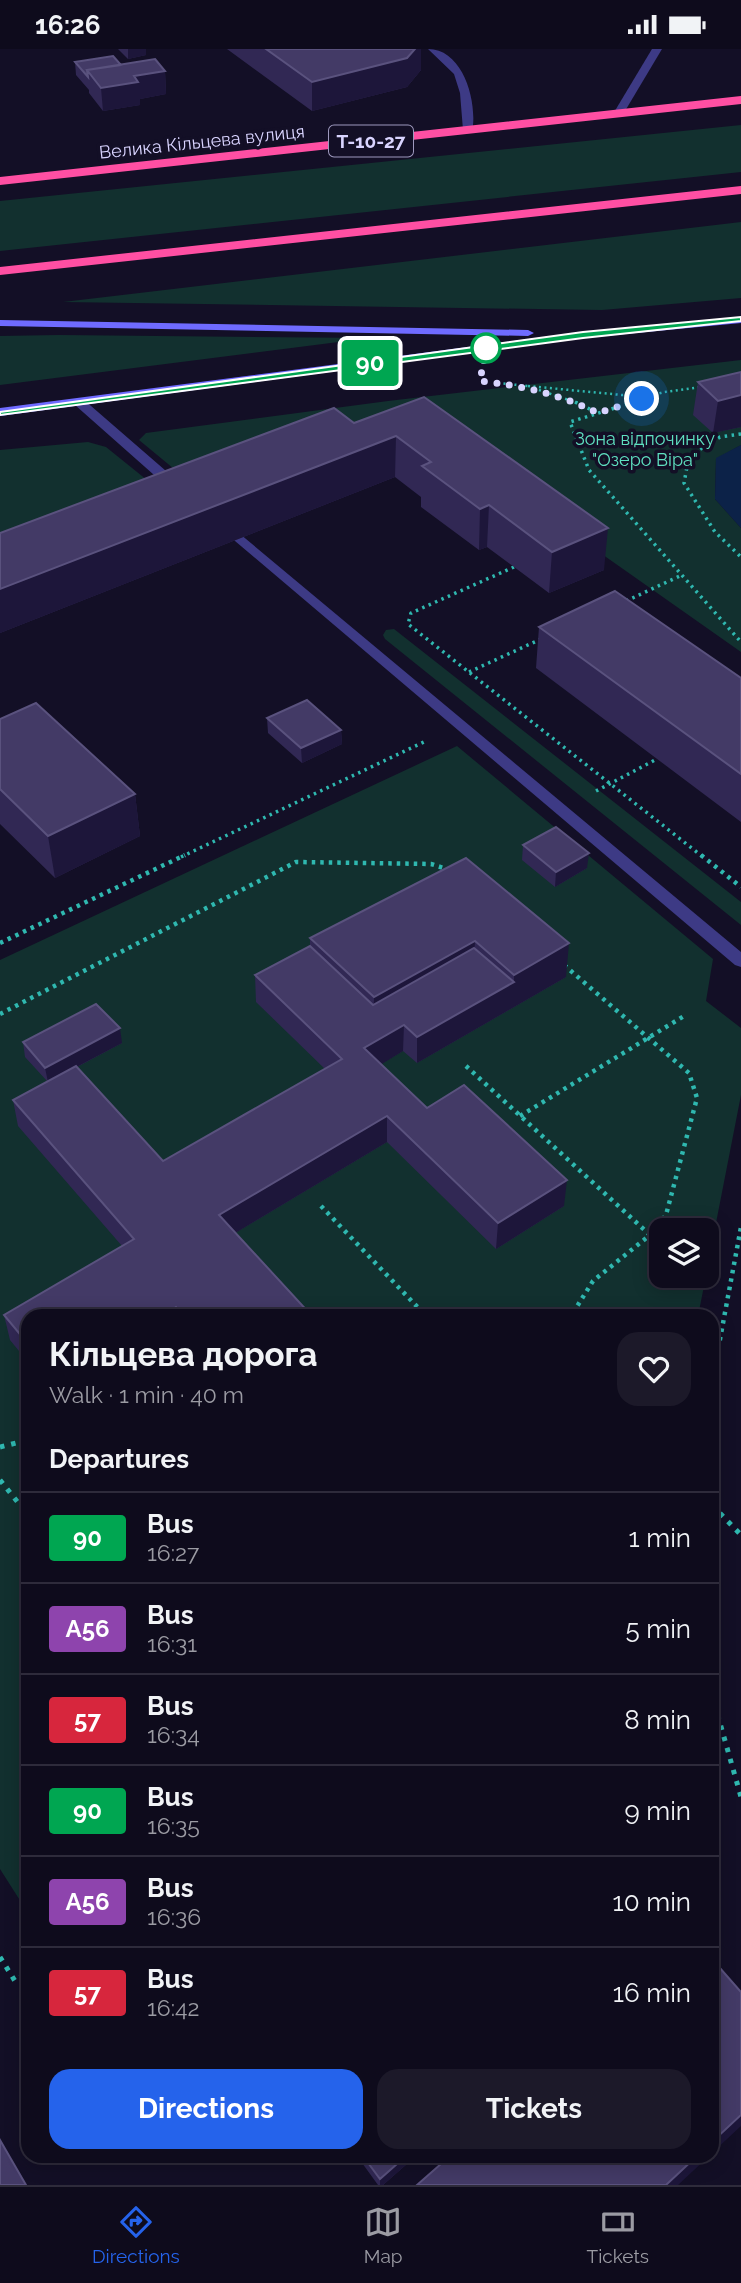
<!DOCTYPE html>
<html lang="en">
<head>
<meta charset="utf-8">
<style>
	:root { --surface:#0e0b1c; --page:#1c1929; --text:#f1f3f6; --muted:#9b9ba3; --line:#2e2b3b; --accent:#2563eb }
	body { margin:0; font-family:Raleway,sans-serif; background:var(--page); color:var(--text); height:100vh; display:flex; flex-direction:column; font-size:26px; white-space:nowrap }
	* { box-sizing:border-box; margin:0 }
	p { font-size:23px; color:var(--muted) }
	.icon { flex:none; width:38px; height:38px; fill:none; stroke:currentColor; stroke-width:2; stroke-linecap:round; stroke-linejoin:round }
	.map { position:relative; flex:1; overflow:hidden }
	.panel { position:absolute; left:21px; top:1260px; width:698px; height:854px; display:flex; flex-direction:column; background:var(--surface); border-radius:21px; box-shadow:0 4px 18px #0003,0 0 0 2px var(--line) }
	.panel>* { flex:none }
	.badge { padding:0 14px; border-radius:5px; font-size:24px; line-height:46px }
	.tools { position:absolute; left:649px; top:1169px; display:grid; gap:14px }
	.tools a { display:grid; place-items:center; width:70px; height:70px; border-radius:14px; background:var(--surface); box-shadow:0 4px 18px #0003,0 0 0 2px var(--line); font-size:35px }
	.you { position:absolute; width:35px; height:35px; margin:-18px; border:5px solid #fff; border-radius:50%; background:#1a73e8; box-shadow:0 0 0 10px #1a73e833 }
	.map>.badge { position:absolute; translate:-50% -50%; box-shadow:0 0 0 4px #fff }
	h2 { padding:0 28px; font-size:26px; line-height:63px }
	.round { display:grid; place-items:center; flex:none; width:74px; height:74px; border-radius:21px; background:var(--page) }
	.overview { display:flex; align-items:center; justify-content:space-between; height:119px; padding:0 28px }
	h1 { font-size:33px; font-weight:700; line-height:52px }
	.button { display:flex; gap:14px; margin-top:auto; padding:14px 28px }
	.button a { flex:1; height:80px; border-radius:21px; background:var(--accent); color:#fff; font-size:28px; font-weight:700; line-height:80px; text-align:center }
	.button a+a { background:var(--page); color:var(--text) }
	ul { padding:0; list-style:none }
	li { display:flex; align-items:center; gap:21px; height:91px; padding:0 28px; border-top:2px solid var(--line) }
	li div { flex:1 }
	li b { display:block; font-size:26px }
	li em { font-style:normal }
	li .badge { min-width:77px; font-weight:700; text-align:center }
	.status { display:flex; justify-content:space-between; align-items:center; height:49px; padding:0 35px; background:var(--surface); direction:ltr }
	.status svg { height:19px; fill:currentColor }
	.tabs { display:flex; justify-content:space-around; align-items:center; height:98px; border-top:2px solid var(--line); background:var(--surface); font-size:19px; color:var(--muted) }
	.tabs a { display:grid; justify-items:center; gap:4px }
	.tabs .selected { color:var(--accent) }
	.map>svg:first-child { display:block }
</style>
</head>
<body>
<div class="status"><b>16:26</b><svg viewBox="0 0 49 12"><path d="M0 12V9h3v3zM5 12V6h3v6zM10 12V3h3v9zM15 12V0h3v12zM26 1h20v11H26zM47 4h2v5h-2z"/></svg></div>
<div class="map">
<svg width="741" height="2136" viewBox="0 0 741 2136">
	<rect width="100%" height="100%" fill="#130f26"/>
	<path fill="#12302f" d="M741 76V123L0 202V152Z
		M741 173V249L602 261 63 253Z
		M59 286 370 289 0 336V287Z
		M741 311V396L716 410 715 450 741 479V603L427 382 202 443 139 391 146 384 388 352Z
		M88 393 106 398 173 452 0 518V401Z
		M394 580 741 853V876L385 590 383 586 386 581Z
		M457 697 713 910 706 952 741 979V1046L707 1220V1181H662V1227H706L698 1267H28V1864L0 1820V911Z"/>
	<path fill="#0c2248" d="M741 396V479L715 450 716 409Z"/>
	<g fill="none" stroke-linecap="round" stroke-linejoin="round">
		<path stroke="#2fb8b0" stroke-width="2.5" stroke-dasharray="2 3.5" stroke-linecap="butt" d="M498 334 528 337
			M528 337 622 346 656 344
			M539 341 578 354
			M628 354 664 343 702 338"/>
		<path stroke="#2fb8b0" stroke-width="3.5" stroke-dasharray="2.5 4.5" stroke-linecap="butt" d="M575 353 598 364
			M634 353 570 373 589 421 741 593
			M741 385 720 388 689 407 684 434 715 483 741 508
			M514 518 411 564 408 575 703 808
			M626 552 682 526
			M469 623 541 590
			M596 742 657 710
			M181 808 426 692"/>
		<path stroke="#2fb8b0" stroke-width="4.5" stroke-dasharray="3.5 5" stroke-linecap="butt" d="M701 806 741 838
			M0 894 185 806
			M564 916 689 1024 697 1049 666 1166 650 1186
			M0 965 296 813 431 815 450 821
			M466 1017 650 1186 593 1232 571 1267
			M520 1067 684 967
			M321 1157 426 1267
			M712 1333 741 1178"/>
		<path stroke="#2fb8b0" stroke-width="5" stroke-dasharray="4.5 7" stroke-linecap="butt" d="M0 1398 28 1391
			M0 1431 28 1466
			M712 1456 741 1486
			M712 1620 716 1660 741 1748
			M0 1908 15 1932 28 1923"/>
		<path fill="#3d3a85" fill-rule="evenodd" d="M428 0C464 0 478 55 472 83L463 81 460 44 454 25Z
			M75 350H83L181 435V441H171L75 356Z
			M240 485 741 903V918L735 916 235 492 233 489Z"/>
		<path fill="#3d3a85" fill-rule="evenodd" d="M652 0H662L622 67H614L613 65Z"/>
		<path fill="#6f6bff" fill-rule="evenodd" d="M741 268V274L583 289 0 367V359L583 283Z
			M0 271 528 281 534 284 528 287 0 277Z"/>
		<path fill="#ff4fa3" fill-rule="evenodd" d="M741 47V55L0 136V128Z
			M741 137V145L0 226V218Z"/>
	</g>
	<path fill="#312854" d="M118 0H146V6L128 10Z
		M227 0H421V21L407 38 312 62Z
		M75 13 121 16 165 22 166 45 140 50V56L103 62 89 44V41L76 26Z
		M741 323V378L713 384 693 366 698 333Z
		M424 348 604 521 549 544 487 498 479 501 421 458V448L395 428 0 584V484L354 374Z
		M539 578 741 629V773L536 619Z
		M267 669 341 681 342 695 302 714 268 684Z
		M0 670 135 745 140 787 55 829 0 775Z
		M523 796 587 819 555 838 522 811Z
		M466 809 566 928 417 1014 403 1002 381 1015 427 1059 564 1157 496 1200 387 1093 235 1184 312 1267H28V1313L10 1291 4 1266 122 1197 18 1077 13 1051 47 1032 25 1008 23 993 122 994 77 1018 163 1112 325 1020 256 953 255 926 310 897V889Z
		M357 2107H416L383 2136H378Z"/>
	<path fill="#1d163a" d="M128 0H146V6L128 10Z
		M415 0H421V21L407 38 312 62V33Z
		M165 22 166 45 140 50V56L103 62 101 39 134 27Z
		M741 346V378L713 384 718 352Z
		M396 387 395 428 0 584V540Z
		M489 456 487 498 479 501 480 460Z
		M608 479 604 521 549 544 552 503Z
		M341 681 342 695 302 714 301 699Z
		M135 745 140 787 55 829 48 787Z
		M589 804 587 819 555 838 556 823Z
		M475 892 473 925 373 982 374 948Z
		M569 894 566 928 417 1014V988L514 933V926Z
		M404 976 403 1002 364 1026V999Z
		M120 979 122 994 48 1033 45 1019Z
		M387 1067V1093L222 1192 219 1166Z
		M567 1131 564 1157 496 1200 498 1174Z
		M176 1258 177 1267H162Z
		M741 2066V2077L712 2104V2093Z
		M406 2107H416L383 2136H380V2130Z
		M697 2107H709L678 2136H666Z"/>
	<path fill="#433a66" stroke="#5a527e" stroke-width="2" d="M266 0H415L407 9 312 33Z
		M113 7 121 16 87 21 88 28 75 13Z
		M155 10 165 22 134 27 138 33 101 39 87 21Z
		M741 323V346L718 352 698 333Z
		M424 348 608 479 552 503 489 456 480 460 422 417 431 413 396 387 0 540V484L334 359 354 374Z
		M615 542 741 629V725L539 578Z
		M307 651 341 681 301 699 267 669Z
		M36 654 135 745 48 787 0 740V670Z
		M556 778 589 804 556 823 523 796Z
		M466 809 569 894 514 926 475 892 374 948 310 889Z
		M310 897 373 956 474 899 514 933 417 988 404 976 364 999 427 1059 464 1036 567 1131 498 1174 387 1067 219 1166 312 1267H183L176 1258 162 1267H28V1295L4 1266 134 1190 13 1051 76 1017 163 1112 342 1010 255 926Z
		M96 955 120 979 45 1019 23 993Z
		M712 1910 741 1943V2066L712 2093Z
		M0 2091 26 2136H0Z
		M363 2107H406L380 2130Z
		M450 2107H697L666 2136H417Z"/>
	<path fill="#00a651" stroke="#fff" stroke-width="2" d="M741 268V272L583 289 0 366V363L583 283Z"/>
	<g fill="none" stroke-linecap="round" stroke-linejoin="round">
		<path stroke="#d9d4ff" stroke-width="7" stroke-dasharray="0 12.6" d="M486 299 480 332C523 337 559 345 598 364L642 350"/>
	</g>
	<circle fill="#fff" stroke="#00a651" stroke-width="3.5" cx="486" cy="299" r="14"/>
	<g text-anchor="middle" stroke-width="7" stroke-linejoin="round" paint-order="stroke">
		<g font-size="18" fill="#d9d4ff" stroke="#130f26">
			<text transform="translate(202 93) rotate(-6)" y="6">Велика Кільцева вулиця</text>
		</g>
		<g font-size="18" fill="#5fe0c0" stroke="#130f26">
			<text x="645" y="396">Зона відпочинку<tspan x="645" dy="21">"Озеро Віра"</tspan></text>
		</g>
		<rect fill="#130f26" stroke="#9e99be" stroke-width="2" x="329" y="76.5" width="84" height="31" rx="5"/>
		<g font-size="19" font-weight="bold" fill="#d9d4ff">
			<text x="371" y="99">Т-10-27</text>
		</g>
	</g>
</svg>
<div class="tools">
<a><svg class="icon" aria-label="layers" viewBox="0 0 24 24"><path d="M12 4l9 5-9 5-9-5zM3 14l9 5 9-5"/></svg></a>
</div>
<div class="you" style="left:642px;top:350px"></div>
<b class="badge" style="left:370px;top:314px;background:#00a651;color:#fff">90</b>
<section class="panel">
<div class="overview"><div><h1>Кільцева дорога</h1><p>Walk · 1 min · 40 m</p></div><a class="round"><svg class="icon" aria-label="heart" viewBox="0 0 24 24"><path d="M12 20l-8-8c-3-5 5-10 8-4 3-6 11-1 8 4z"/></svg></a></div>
<h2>Departures</h2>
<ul>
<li><span class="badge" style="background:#00a651;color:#fff">90</span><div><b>Bus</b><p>16:27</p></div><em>1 min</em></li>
<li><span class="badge" style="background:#8e44ad;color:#fff">А56</span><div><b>Bus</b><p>16:31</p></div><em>5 min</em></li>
<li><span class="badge" style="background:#d7263d;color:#fff">57</span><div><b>Bus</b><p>16:34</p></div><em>8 min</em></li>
<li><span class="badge" style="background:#00a651;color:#fff">90</span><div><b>Bus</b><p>16:35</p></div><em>9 min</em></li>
<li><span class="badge" style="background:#8e44ad;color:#fff">А56</span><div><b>Bus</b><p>16:36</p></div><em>10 min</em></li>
<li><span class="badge" style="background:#d7263d;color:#fff">57</span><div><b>Bus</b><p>16:42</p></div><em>16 min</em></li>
</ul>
<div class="button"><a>Directions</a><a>Tickets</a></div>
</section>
</div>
<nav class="tabs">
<a class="selected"><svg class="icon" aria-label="directions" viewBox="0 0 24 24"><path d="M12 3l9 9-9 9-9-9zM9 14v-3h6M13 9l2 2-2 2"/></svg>Directions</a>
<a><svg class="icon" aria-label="map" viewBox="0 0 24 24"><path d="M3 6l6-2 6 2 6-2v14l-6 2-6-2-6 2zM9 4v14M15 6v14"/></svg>Map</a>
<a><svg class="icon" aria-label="tickets" viewBox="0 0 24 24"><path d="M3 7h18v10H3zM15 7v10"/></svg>Tickets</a>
</nav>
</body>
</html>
